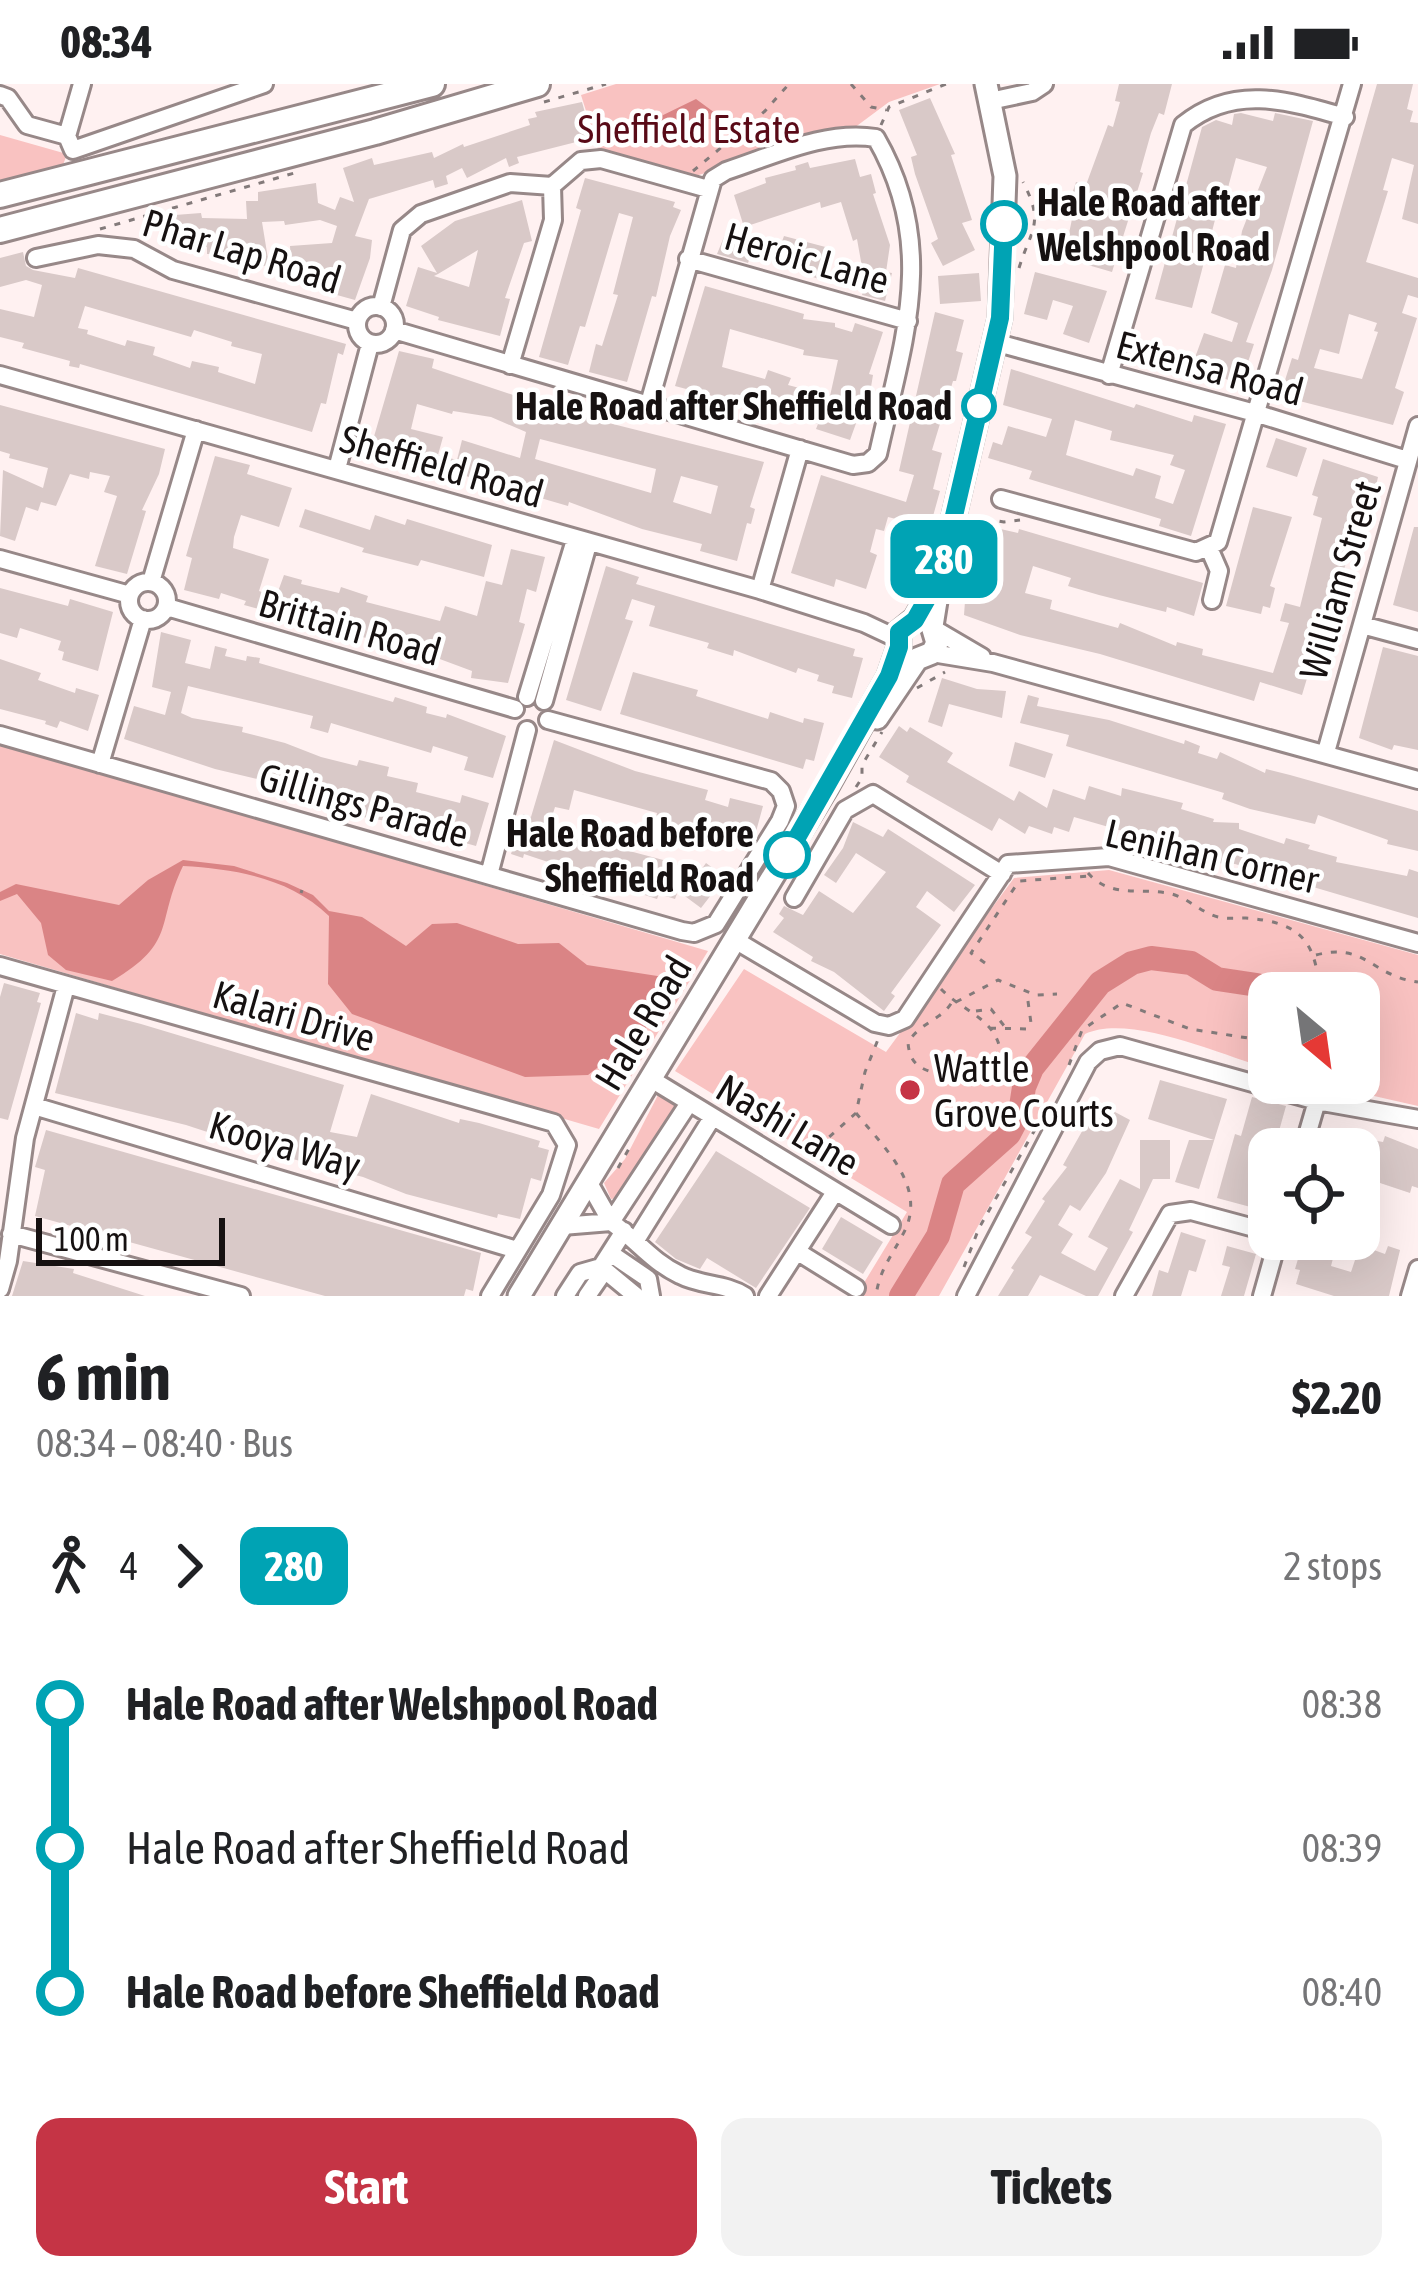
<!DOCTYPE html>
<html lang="en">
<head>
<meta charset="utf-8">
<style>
	:root { --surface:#fff; --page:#f2f2f2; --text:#202124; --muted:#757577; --accent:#c53445 }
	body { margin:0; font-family:"Asap Condensed",sans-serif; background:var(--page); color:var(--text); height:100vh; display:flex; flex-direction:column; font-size:45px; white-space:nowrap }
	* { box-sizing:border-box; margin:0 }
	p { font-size:39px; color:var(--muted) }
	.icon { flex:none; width:66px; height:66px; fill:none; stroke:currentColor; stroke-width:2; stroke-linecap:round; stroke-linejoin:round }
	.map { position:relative; height:1212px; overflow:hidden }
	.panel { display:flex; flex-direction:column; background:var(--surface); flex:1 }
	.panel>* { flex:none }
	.badge { padding:0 24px; border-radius:18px; font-size:42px; line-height:78px }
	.needle { width:78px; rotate:151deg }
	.fabs { position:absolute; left:1248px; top:888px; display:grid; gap:24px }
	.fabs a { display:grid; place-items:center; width:132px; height:132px; border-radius:24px; background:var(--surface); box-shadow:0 12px 48px #0002; font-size:60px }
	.scale { position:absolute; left:36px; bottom:30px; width:189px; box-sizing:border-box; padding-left:12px; border:6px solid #161111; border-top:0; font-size:33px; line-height:42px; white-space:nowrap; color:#161111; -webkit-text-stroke:9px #fff; paint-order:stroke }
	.map>.badge { position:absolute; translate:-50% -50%; box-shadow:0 0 0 6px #fff }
	.legs { display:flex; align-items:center; gap:18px; height:132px; padding:0 36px; font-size:39px }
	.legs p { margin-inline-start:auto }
	.overview { display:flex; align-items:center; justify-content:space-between; height:204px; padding:0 36px }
	h1 { font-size:66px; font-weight:700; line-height:90px }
	.primary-button { display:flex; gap:24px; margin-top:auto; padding:24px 36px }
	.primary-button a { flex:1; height:138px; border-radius:24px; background:var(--accent); color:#fff; font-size:48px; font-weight:700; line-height:138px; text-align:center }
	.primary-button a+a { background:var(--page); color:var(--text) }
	ul { padding:0 36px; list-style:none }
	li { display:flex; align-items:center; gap:42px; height:144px; font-size:45px }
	li i { display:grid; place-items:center; width:18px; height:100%; margin:0 15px; background:currentColor }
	li i::after { content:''; width:30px; height:30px; margin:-15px; border:9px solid; border-radius:50%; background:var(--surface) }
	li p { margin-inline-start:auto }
	li:first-child i { background:linear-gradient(#0000 50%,currentColor 0) }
	li:last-child i { background:linear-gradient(currentColor 50%,#0000 0) }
	.status { display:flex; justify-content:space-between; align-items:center; height:84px; padding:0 60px; background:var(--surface); direction:ltr }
	.status svg { height:33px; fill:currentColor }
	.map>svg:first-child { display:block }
</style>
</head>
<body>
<div class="status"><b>08:34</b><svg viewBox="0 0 49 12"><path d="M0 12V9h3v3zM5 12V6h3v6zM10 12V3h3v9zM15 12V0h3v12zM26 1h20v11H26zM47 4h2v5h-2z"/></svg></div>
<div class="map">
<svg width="1418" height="1212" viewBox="0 0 1418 1212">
	<rect width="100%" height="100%" fill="#fff1f1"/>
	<path fill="#f9c2c1" d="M616 0H940L889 18 854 44 692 93 598 65 581 11Z
		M0 51 67 70 63 81 0 96Z
		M0 660 708 867 599 1045 0 870Z
		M1109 786 1418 871V1022L1317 999H1359V909H1269V985C1222 971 1129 929 1085 950L939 1212H856L907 1128 675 987 744 885 886 968 1014 794Z
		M658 1011 676 1020 618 1114 611 1115 604 1099 625 1075Z"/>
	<path fill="#da8485" d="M696 15 715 29 712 35H698L666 57 658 54 657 34Z
		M183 776 234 782 287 799 313 811 329 827 362 833 406 862 432 840 457 839 518 860 559 859 587 881 683 896 641 950 588 991 525 993 352 930 328 900 329 832C290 794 235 785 183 782 155 840 178 858 112 897L66 886 48 871 41 839 17 810 0 817V808L16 800 119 821 148 796Z"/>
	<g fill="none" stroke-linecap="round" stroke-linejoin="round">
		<path stroke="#da8485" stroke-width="24" d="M901 1212 938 1152 953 1100 1009 1050 1020 1029 1024 1003 1032 984 1100 899 1132 879 1151 874 1191 879 1217 895 1257 901"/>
	</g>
	<path fill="#d9c9c8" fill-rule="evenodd" d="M1119 0H1172L1164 31 1159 29 1151 49 1140 88 1143 89 1112 188 1064 174 1073 130 1066 128 1076 98 1086 101 1108 41 1113 43 1120 18 1115 17Z
		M1377 0H1413L1407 25 1413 27 1410 38 1418 39V140L1402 135 1414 81 1392 74 1383 106 1388 107 1366 178 1418 194V214L1408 211 1402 229 1417 234 1395 304 1404 308 1393 341 1280 312 1292 274 1298 276ZM1349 230 1377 239 1374 247 1378 248 1362 295 1314 284 1320 265 1339 270Z
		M930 14 955 70 951 71 972 136 962 139 975 166 943 182 931 159 938 155 915 90 911 73 917 71 899 26Z
		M582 18 592 54 517 73 519 79 509 83 506 74 467 94 462 84 446 92 448 100 435 104 433 96 369 115 355 152 372 156 370 174 355 216 326 208 329 197 292 199 290 162 332 159 337 142 320 136 285 141 284 137 262 138 269 181 242 186 240 171 207 170V163L177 165 175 131 201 129 202 134 247 135 246 117H258V108L316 99 318 119 335 126 340 113 354 118 343 84 372 74 374 81 432 68 434 74 463 60 464 63 530 41 528 35 537 33 535 28Z
		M1241 29 1273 37 1275 29 1313 37 1272 186 1246 258 1254 260 1244 290 1238 288 1234 299 1193 279 1204 249 1232 258 1238 239 1211 229 1225 181 1236 184 1242 147 1267 83 1236 74 1226 111 1222 109 1192 224 1155 215 1202 43 1216 36 1232 41 1234 30Z
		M855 75 860 93 871 90 876 109 873 110 890 161 886 188 892 189 885 217 862 211 868 184 862 183 857 155 853 157 841 118 821 124 820 118 744 143 734 111 766 99 765 94 796 86 795 82 808 78 810 84Z
		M585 94 675 118 673 123 681 126 670 152 656 213 652 212 627 298 589 288 596 260 602 262 618 211 613 210 633 133 619 129 585 243 580 242 568 281 539 273 581 126 576 124Z
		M522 116 532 157 524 159 505 214 510 215 500 252 438 236 439 233 406 222 418 183 437 189 421 162 455 137ZM478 166 469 203 434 192 438 190Z
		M726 148 755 160 748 179 717 170Z
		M784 152 833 165 827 198 774 179Z
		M23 168 26 182 33 186 75 194 78 184 346 260 343 271 338 269 326 320 321 319 312 348 80 280 79 284 69 282 70 277 22 264 24 259 0 253V225L34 233 42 201 26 196 0 203V174ZM85 222 191 253 194 246 232 258 231 262 262 270 255 300 218 288 219 283 192 277 190 284 153 271 155 263 127 256 125 262 87 250 88 246 78 244Z
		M1035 188 1107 207 1089 259 1063 250 1073 222 1053 216 1047 236 1024 230Z
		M979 189 981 217 940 220 938 192Z
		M705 202 804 230 803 235 835 239V243L852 248 855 239 883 248 869 290 873 291 868 321 863 320 850 356 816 345 818 340 675 302ZM730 245 804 266 803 271 838 276 830 312 788 301 791 294 768 286 765 295 722 283Z
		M935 228 964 236 956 267 963 269 956 297H953L932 366 942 369 933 405 940 407 930 443 921 440 918 448 906 445 908 438 888 433 884 447 876 445 870 468 877 471 866 505 836 495 834 503 791 489 821 391 906 418 914 391 899 387Z
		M399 267 434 275 432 284 534 318 567 323 578 326 577 331 764 378 750 423 755 425 751 440 747 439 737 477 700 467 702 460 642 445 569 418 568 422 408 375 406 382 368 373ZM417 320 452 330 453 327 491 333 526 348 520 374 462 356 457 376 438 371 443 353 411 345ZM540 355 656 385 651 409 535 375ZM681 392 718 402 711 430 673 418Z
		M1011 285 1134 324 1136 320 1192 338 1194 331 1226 340 1191 452 1159 442 1161 435 1029 395 1032 387 988 374 993 358 1002 361 1008 342 1046 353 1052 335 1003 321ZM1075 336 1112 347 1110 356 1174 371 1170 381 1185 386 1173 420 1155 414 1161 392 1136 384 1133 392 1066 371Z
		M0 321 165 365 159 390 142 426 146 427 127 490 95 482 117 412 104 408 110 392 90 388 89 395 70 390 56 422 41 418 38 427 26 423 15 457 0 452 3 386 43 404 48 384 9 374 10 370 0 367Z
		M1276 354 1307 364 1297 393 1266 383Z
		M215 372 250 381 247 390 292 404 279 443 241 431 234 453 233 464 269 475 259 507 276 513 284 491 302 496 301 500 339 509 341 503 368 512 366 518 440 537 445 522 477 532 486 497 502 501 511 465 545 473 536 508 527 505 519 538 525 540 508 599 471 594 472 587 429 571 255 524 244 521 246 517 221 509 219 515 184 506 192 474 186 472Z
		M1323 375 1378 393 1371 424 1363 422 1315 582 1311 581 1302 611 1260 598 1254 617 1100 570 1020 551 964 531 967 490 971 491 983 441 1018 449 1019 445 1203 499 1194 532 1167 523 1166 528 1099 511 1068 502 1071 494 1033 482 1025 509 1052 516 1050 525 1118 544 1120 539 1176 562 1177 558 1203 565 1202 571 1273 589 1289 539 1280 537 1285 519 1300 523 1322 434 1313 431 1318 413 1312 411Z
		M1253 423 1292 433 1270 502 1275 504 1270 524 1263 522 1261 530 1226 522Z
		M305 425 370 446 375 431 405 441 407 435 492 461 484 493 421 476 418 482 362 468 364 464 299 443Z
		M1414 443H1418V528L1393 521Z
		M606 482 639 493 636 500 855 565 853 572 863 574 852 614 832 609 834 602 817 597 819 591 798 584 796 589 734 566 733 572 707 564 709 559 649 542 655 522 632 515 625 535 633 537 601 627 566 616Z
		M0 504 68 522 70 515 113 528 98 587 62 576 64 568 58 566 61 557 20 544 17 554 0 549Z
		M161 548 191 556 185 579 210 585 215 562 227 565 225 572 246 577 247 572 260 574 259 579 393 618 395 613 427 623 426 629 446 634 447 630 506 652 493 694 464 686 468 673 433 662 431 669 331 639 328 649 310 644 313 632 188 602 181 629 192 634 243 643 242 648 285 659 321 673 357 682 359 676 389 683 387 692 418 699 416 708 460 719 462 711 489 719 476 762 415 745 416 742 363 733 365 725 309 713 281 704 282 701 215 685 124 655 134 622 165 631 171 608 152 603Z
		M1383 563 1418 572V666L1394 661 1392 666 1359 654Z
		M0 575 41 589 38 596 75 609 76 604 99 611 88 647 60 637 57 644 45 640 46 637 0 625Z
		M633 588 698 606 696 612 768 635 770 628 803 639 804 634 824 639 814 677 806 675 803 685 620 630Z
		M942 594 977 605 1006 607 1002 634 949 620 942 643 928 638Z
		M1028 611 1039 614 1037 622 1109 636 1184 660 1185 656 1200 662 1198 669 1217 675 1220 668 1265 689 1266 685 1290 691 1418 727V767L1387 760 1388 756 1318 731 1315 740 1250 725 1222 715 1224 709 1066 662 1069 651 1020 639Z
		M899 642 907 648 910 643 953 669 947 678 1014 717 1019 707 1047 724 1053 705 1085 716 1089 702 1121 712 1122 704 1183 719 1181 725 1214 735 1213 738 1239 739V745L1284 760 1286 754 1310 761 1308 765 1337 773 1336 778 1407 792 1409 785 1418 788V834L1235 780 1213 779V773L1074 733 1069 748 1054 743 1052 750 1029 742 1025 750 999 734 992 747 906 698 909 692 879 673Z
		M554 656 635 687 708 706 705 716 728 723 730 714 763 722 754 755 715 746 713 753 655 737 657 729 574 706 569 726 555 723 548 745 588 758 590 751 620 759 618 764 701 786 706 779 725 793 701 824 678 807 675 815 659 810 657 815 614 801 615 798 547 781 548 778 524 770 523 774 511 770 523 730 531 733Z
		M1015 658 1053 670 1045 694 1009 682Z
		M853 738 883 753 888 745 975 801 954 828 927 807 916 823 941 841 891 909 895 912 884 927 834 888 811 877 813 873 773 848 784 834 779 830 784 822 803 831 819 807 853 829 886 788 856 769 836 799 824 791 843 764Z
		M4 899 40 909 37 918 41 919 8 1036 0 1034V913Z
		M76 929 98 936 99 929 141 940 344 1001 330 1048 357 1053 371 1010 459 1039 460 1035 479 1039 540 1057 538 1063 549 1066 541 1097 531 1094 520 1135 498 1130 497 1134 406 1110 363 1093 277 1071 186 1041 55 1009Z
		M1160 996 1227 1015 1199 1105 1175 1098 1189 1056H1214L1148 1035Z
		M1252 1013 1286 1022 1274 1065H1269V1087L1258 1125 1217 1114 1235 1050 1241 1052Z
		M1098 1019 1130 1036 1106 1089 1080 1127 1070 1121 1058 1141 1073 1150 1061 1169 1095 1187 1108 1164 1088 1153 1120 1095 1140 1105V1056H1170V1095H1153L1129 1146 1133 1148 1098 1212H1086L1040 1191 1028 1212H998L1014 1186 1011 1184 1032 1153 1025 1149 1045 1117 1042 1115 1067 1083 1063 1081Z
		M46 1046 481 1169 473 1207 466 1205 464 1212H325L35 1132 45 1086 35 1083Z
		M1332 1049 1383 1058 1385 1052 1418 1065V1104L1412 1102 1410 1109 1359 1092V1065H1327Z
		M716 1067 810 1124 756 1204 707 1174 700 1185 676 1175 655 1158Z
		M841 1133 883 1158 863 1190 822 1165Z
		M1181 1148 1206 1156 1196 1188 1189 1186 1181 1212H1152L1159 1186 1168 1189Z
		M1304 1155H1338L1331 1182 1351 1188 1360 1161 1385 1170 1388 1162 1400 1166 1389 1212H1334L1296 1200 1300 1186 1295 1185Z
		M1227 1162 1256 1170 1244 1212H1221L1230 1183 1222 1181Z
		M23 1177 74 1185 73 1189 145 1212H12Z"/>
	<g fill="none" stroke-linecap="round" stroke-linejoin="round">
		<g stroke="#978888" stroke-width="22">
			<path id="minor" d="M0 11 8 14 27 41 67 52 82 0
				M990 17 1032 8 1044 0
				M67 52 73 66 264 0
				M552 102 581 77 601 75 708 105
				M36 174 98 161 134 165 173 186 357 237
				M688 175 908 237
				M357 241a19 19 0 1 1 38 0a19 19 0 1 1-38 0Z
				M381 223 402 146 421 130 510 99 552 102
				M394 246 853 381 868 379 878 370C903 257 939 163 876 54 825 46 775 71 726 87L713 95 648 323
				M994 258 1255 329 1407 376
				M510 281 553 136 552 102
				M0 291 760 506 864 539 898 555
				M1109 291 1183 41C1233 0 1286 16 1345 33
				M337 385 370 260
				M1001 415 1196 468 1218 458 1352 0
				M1209 464 1219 487 1212 516
				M0 475 130 511
				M129 517a19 19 0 1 1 38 0a19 19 0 1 1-38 0Z
				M151 498 196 346
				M760 506 800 365
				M167 523 515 625
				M1362 541 1418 556
				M936 546 982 573
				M932 569 993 579 1418 696
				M527 613 575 456
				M544 617 588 460
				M0 651 682 847 694 849 716 840 780 737 786 722 781 707 771 697 548 636
				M1326 668 1418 342
				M100 680 143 535
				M489 791 527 646
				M794 814 845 726 873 710 1002 790
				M735 856 875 939 889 942 905 935 1008 780 1109 773 1418 859
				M0 882 554 1039 567 1061 551 1111 490 1212
				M651 995 891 1141
				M689 1019 611 1138C637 1156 651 1177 680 1191 701 1202 725 1199 745 1212
				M34 1022 517 1166
				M1303 1065 1317 1017
				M562 1142 611 1138 589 1099
				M11 1150 241 1212
				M636 1156 712 1034
				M798 1168 856 1204
				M610 1169 648 1195 651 1212
				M601 1183 636 1212
				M0 1205 8 1177 25 1054 66 902
				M565 1212 580 1189 601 1183 624 1147
				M587 1212 605 1186
				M768 1212 835 1108
				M966 1212 1088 978 1100 967 1120 962 1317 1017 1418 1035
				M1124 1212 1170 1130 1191 1127 1269 1148
				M1262 1212 1278 1155
				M1410 1212 1418 1185"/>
		</g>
		<g stroke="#978888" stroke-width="27">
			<path id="major" d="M917 575 932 569 937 559 932 542 940 492 1000 234 1005 92 986 0
				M877 634 917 575
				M519 1212 827 703 889 592 899 563V548L915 535 940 492"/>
		</g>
		<g stroke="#978888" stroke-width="30">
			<path id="highway" d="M0 111 432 0
				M0 146 375 48 537 0"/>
		</g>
		<path stroke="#837a7a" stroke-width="3" stroke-dasharray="6 9" stroke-linecap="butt" d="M851 0 871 23 886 26
			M544 18 606 0
			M881 41 889 23 946 0
			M693 87 765 27 789 0
			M100 145 298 88
			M1019 184C1031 145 1045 140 1023 98
			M970 432 1004 438 1020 436
			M917 604 945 588
			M856 703 862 694V681L882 648
			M1088 789C1110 814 1138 804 1167 809 1187 812 1199 828 1218 833 1226 835 1237 834 1246 834 1295 838 1314 852 1319 901H1307L1295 909
			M301 809 302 806
			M1316 871C1366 858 1371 892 1418 898
			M985 879 971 869 1019 797 1089 792
			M941 905C961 926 994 934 1000 965 987 985 974 976 954 981 948 982 942 986 936 989 918 985 909 977 908 958 922 937 944 935 953 916
			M956 918 998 896 1036 911 1057 910
			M976 927 991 925 1005 943
			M990 944 1026 945 1031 939 1027 910
			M1069 981 1082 946 1122 919 1190 945 1248 954 1269 968
			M856 1029C884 1064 930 1104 902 1152 891 1173 879 1187 876 1212
			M807 1073 856 1029 865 988 879 953
			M618 1084 631 1061
			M964 1183 979 1144 1037 1042"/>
		<use href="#minor" stroke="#fff" stroke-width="16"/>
		<use href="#major" stroke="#fff" stroke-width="21"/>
		<use href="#highway" stroke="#fff" stroke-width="24"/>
	</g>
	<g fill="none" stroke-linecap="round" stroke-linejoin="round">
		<g stroke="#fff" stroke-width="27">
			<path id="line-1" d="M787 771 889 592 899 563V548L915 536 940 492 1000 234 1004 140"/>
		</g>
		<use href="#line-1" stroke="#00a3b4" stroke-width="18"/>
	</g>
	<g fill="#fff" stroke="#00a3b4" stroke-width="6">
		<circle cx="1004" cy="140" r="21"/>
		<circle cx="979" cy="322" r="15"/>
		<circle cx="787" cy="771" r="21"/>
	</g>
	<circle fill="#c53445" stroke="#fff" stroke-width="4.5" cx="910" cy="1006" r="12"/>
	<g text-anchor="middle" stroke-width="9" stroke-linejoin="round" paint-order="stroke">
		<g font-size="39" fill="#590a17" stroke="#fff">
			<text x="689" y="59">Sheffield Estate</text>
		</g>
		<g font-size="39" font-weight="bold" fill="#161111" stroke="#fff" text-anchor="end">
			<text x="1037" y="132" text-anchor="start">Hale Road after<tspan x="1037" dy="45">Welshpool Road</tspan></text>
			<text x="952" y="336">Hale Road after Sheffield Road</text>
			<text x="754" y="763">Hale Road before<tspan x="754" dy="45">Sheffield Road</tspan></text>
		</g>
		<g font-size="39" fill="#161111" stroke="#fff">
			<text transform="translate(242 167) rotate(17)" y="14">Phar Lap Road</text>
			<text transform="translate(807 174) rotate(16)" y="14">Heroic Lane</text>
			<text transform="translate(1210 284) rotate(15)" y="14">Extensa Road</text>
			<text transform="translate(442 382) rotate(16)" y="14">Sheffield Road</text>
			<text transform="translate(1340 496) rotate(-74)" y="14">William Street</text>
			<text transform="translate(350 543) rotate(16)" y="14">Brittain Road</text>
			<text transform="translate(364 721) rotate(16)" y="14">Gillings Parade</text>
			<text transform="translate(1212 772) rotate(13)" y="14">Lenihan Corner</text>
			<text transform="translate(294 932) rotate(16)" y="14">Kalari Drive</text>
			<text transform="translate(643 939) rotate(-59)" y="14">Hale Road</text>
			<text transform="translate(788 1041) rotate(31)" y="14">Nashi Lane</text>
			<text transform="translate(285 1061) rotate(16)" y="14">Kooya Way</text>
		</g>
		<g font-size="39" fill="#161111" stroke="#fff" text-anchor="start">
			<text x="934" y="998">Wattle<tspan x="934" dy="45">Grove Courts</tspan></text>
		</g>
	</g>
</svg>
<div class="fabs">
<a><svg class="needle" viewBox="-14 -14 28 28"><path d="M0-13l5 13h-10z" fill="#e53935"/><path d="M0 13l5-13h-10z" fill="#757577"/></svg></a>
<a><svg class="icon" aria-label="locate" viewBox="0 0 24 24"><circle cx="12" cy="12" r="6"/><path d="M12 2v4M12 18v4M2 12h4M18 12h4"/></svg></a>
</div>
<div class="scale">100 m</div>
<b class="badge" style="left:944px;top:475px;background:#00a3b4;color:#fff">280</b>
</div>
<section class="panel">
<div class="overview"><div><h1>6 min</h1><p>08:34 – 08:40 · Bus</p></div><b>$2.20</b></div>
<div class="legs"><svg class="icon" aria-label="walk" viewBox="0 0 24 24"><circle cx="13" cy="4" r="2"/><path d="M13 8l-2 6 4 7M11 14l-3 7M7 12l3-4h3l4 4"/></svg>4<svg class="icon" aria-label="forward" viewBox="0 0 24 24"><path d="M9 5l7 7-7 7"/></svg><b class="badge" style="background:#00a3b4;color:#fff">280</b><p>2 stops</p></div>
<ul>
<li><i style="color:#00a3b4"></i><b>Hale Road after Welshpool Road</b><p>08:38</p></li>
<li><i style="color:#00a3b4"></i><span>Hale Road after Sheffield Road</span><p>08:39</p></li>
<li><i style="color:#00a3b4"></i><b>Hale Road before Sheffield Road</b><p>08:40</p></li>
</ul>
<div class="primary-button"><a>Start</a><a>Tickets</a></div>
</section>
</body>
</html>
